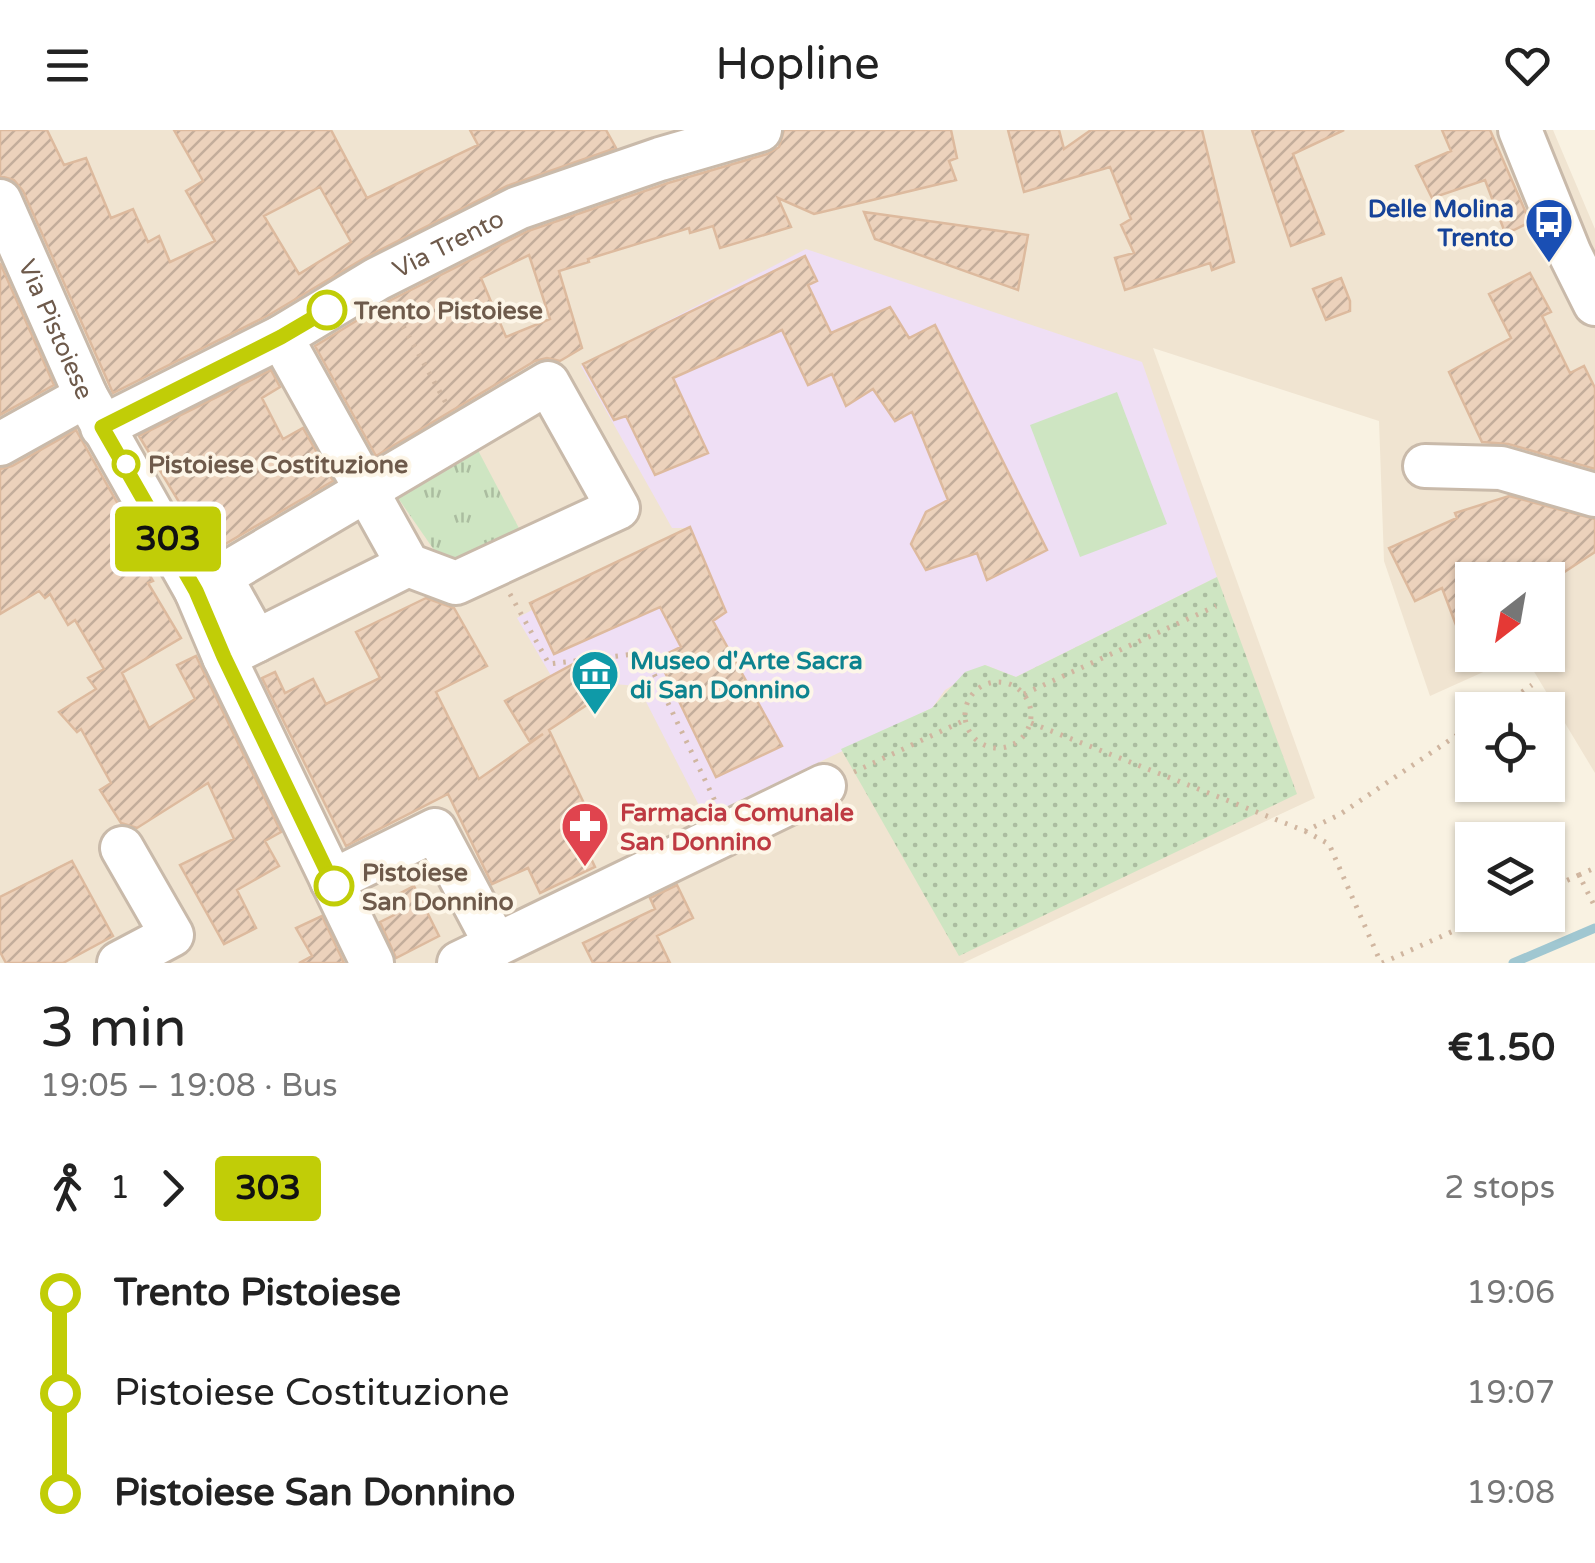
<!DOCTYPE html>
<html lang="en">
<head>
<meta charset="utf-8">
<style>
	:root { --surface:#fff; --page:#f2f2f2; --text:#222; --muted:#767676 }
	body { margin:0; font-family:"Varela Round",sans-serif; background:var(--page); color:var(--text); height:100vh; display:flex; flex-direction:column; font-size:38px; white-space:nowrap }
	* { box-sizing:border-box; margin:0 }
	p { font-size:32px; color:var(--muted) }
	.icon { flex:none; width:55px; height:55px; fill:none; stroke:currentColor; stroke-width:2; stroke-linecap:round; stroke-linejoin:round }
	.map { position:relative; height:833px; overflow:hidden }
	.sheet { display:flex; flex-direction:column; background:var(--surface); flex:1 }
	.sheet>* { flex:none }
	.badge { padding:0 20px; border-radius:8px; font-size:35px; line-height:65px }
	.needle { width:65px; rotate:211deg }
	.tools { position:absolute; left:1455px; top:432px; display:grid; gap:20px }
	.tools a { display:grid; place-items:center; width:110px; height:110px; border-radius:0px; background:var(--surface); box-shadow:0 2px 8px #0004; font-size:50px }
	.map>.badge { position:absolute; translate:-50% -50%; box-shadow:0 0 0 5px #fff }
	.legs { display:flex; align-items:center; gap:15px; height:110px; padding:0 40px; font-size:32px }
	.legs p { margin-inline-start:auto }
	.summary { display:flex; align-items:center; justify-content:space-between; height:170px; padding:0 40px }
	h1 { font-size:55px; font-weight:600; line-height:75px }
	ul { padding:0 40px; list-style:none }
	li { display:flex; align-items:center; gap:35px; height:100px; font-size:38px }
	li i { display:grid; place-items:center; width:15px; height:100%; margin:0 12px; background:currentColor }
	li i::after { content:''; width:25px; height:25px; margin:-12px; border:8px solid; border-radius:50%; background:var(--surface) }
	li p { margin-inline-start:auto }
	li:first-child i { background:linear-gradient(#0000 50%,currentColor 0) }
	li:last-child i { background:linear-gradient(currentColor 50%,#0000 0) }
	header { display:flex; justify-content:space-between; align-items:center; height:130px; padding:0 40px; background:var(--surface); font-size:45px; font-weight:600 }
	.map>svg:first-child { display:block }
</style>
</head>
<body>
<header><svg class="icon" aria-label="menu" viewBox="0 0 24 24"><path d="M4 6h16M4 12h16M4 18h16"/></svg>Hopline<svg class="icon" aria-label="heart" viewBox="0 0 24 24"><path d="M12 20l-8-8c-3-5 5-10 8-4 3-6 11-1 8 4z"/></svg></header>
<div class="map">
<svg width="1595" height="833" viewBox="0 0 1595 833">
	<defs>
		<pattern id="grass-tufts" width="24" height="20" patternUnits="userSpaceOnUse" patternTransform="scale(2.5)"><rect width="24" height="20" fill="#cee5c2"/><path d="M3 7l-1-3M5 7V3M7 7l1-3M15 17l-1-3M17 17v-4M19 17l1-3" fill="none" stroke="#abbda0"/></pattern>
		<pattern id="park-dots" width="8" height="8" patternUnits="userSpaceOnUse" patternTransform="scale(2.5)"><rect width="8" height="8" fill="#cee5c2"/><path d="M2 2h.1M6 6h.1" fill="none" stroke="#abbda0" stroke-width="1.8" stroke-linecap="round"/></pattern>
		<pattern id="building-hatch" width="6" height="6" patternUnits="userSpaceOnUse" patternTransform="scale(2.5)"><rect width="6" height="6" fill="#ecd2bc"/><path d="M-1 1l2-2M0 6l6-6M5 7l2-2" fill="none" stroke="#c3ad9b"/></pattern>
	</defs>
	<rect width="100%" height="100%" fill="#f9f2e2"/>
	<path fill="#f0e4d1" d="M0 0H1553L1595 99V643L1524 525H1548V450H1472V525H1521L1430 566 1384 431 1379 291 1153 218 1315 668 963 833H0Z"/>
	<path fill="#efdff5" d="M806 119 1142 232 1217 447 1016 547 985 535 945 560 932 578 705 687 638 556 553 549 517 488 687 398H672L581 236Z"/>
	<path fill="url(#grass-tufts)" d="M471 307 522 404 450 443 389 355Z"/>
	<path fill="url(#park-dots)" d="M1217 447 1297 664 959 826 841 619 932 578 965 542 985 535 1016 547Z"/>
	<path fill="#cee5c2" d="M1117 262 1167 394 1080 427 1030 295Z"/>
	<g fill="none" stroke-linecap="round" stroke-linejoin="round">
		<path stroke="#a0c7d1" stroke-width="9" d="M1513 833 1595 798"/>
	</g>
	<path fill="url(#building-hatch)" stroke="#ddba9e" stroke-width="2.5" fill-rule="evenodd" d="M0 0H47L64 35 86 28 111 88 133 79 148 112 159 106 170 132 215 111 186 61 203 51 174 0H331L367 68 478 15 470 0H606L616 18 507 56 366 127 269 185 113 263 23 61 14 50 0 46ZM320 57 351 112 299 144 264 86Z
		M784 0H951L957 28 949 31 956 50 814 84 778 68 791 97 720 118 713 96 690 103 689 98 588 129 589 132 559 141 582 218 560 231 547 228 535 231 376 326 315 216 389 171 528 101 668 53 767 24 779 17ZM529 125 550 189 506 207 481 148Z
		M1008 0H1059L1064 19 1091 0H1202L1234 132 1212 140 1210 133 1125 160 1115 128 1134 123 1121 95 1131 89 1110 37 1024 62Z
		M1252 0H1344L1293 24 1324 104 1291 116Z
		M1442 0H1490L1530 92 1514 100H1504L1485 50 1432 68 1416 36 1451 21Z
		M864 82 1028 105 1018 160 875 109Z
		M805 126 817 151 808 155 831 203 890 177 909 208 935 195 1047 420 987 450 977 423 926 440 911 414 926 382 948 370 912 282 895 291 873 259 846 276 832 244 808 255 782 200 673 248 708 323 655 345 626 286 614 290 583 234Z
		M0 133 54 255 0 285Z
		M1530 143 1551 182 1542 186 1570 243 1584 236 1595 258V339L1508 314 1482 312 1449 242 1511 208 1489 164Z
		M1341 148 1350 171V181L1326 190 1313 159Z
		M271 240 280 257 262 268 283 309 303 298 333 351 210 423 139 306Z
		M76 300 143 418 136 422 153 451 148 453 181 508 122 543 149 598 195 569 177 535 196 526 281 702 265 711 279 736 237 760 256 798 224 814 180 735 234 709 208 653 137 698 121 693 100 660 111 653 81 599 77 602 59 582 96 559 88 548 104 539 75 490 68 495 50 464 45 468 39 461 0 484V339L12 336Z
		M1509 366 1595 389V422L1552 450H1472V531L1470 532 1442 458 1415 471 1389 418 1457 388 1455 383Z
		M690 397 726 482 713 491 782 616 716 647 658 528 681 517 660 477 554 524 530 473Z
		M426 468 454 478 487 536 436 562 479 649 543 604 530 612 505 571 577 532 599 567 549 600 591 688 575 695 595 737 540 763 528 738 492 754 448 664 346 716 262 548 275 542 285 563 313 549 326 574 380 548 356 502Z
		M72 731 113 806 63 833H6L0 822V767Z
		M677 755 693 788 657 806 670 833H593L583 813 655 779 650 768Z
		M414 756 439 806 396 828 380 792 394 785 387 770Z
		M322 786 344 833H299L312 826 296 798Z"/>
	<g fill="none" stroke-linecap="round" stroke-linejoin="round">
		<g stroke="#c9baaa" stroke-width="48">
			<g id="minor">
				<path d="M1520 0 1570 124 1595 174"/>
				<path id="s1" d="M0 71 86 266 196 461 224 527 372 833"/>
				<path id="s2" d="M102 297 281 207 377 149 518 78 660 29 760 0"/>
				<path d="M0 314 86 266"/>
				<path d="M1425 336 1501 338 1595 365"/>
				<path d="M220 446 256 511"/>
				<path d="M196 461 548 253 618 378 456 453 408 435 281 207"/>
				<path d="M224 527 408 435"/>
				<path d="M332 751 435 700 496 815"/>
				<path d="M119 833 172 805 122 718"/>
				<path d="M459 833 824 656"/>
			</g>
		</g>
		<path stroke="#d0b6a0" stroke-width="5" stroke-dasharray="2.5 8" stroke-linecap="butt" d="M393 178 446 273
			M510 464 549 534 644 523 715 671
			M965 585a33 33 0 1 1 66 0a33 33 0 1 1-66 0Z
			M1024 564 1216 476
			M1496 580 1532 555
			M1031 593 1305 701 1339 685 1472 595
			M854 642 965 590
			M1305 701 1329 714 1381 833
			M1579 745 1595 738
			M1548 759 1579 745 1595 777
			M1382 833 1489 785"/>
		<use href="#minor" stroke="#fff" stroke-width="42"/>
	</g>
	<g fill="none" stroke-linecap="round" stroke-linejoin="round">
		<g stroke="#fff" stroke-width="22">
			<path id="line-1" d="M327 180 281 207 102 297 196 461 224 527 334 756"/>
		</g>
		<use href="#line-1" stroke="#c1cd07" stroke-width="15"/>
	</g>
	<defs>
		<g id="bus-pin" transform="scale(2.5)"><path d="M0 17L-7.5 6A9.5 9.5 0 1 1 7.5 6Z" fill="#1a4fb4" stroke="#fdf6e8"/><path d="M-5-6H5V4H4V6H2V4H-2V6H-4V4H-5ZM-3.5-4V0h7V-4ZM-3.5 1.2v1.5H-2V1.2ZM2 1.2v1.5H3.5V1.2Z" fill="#fff"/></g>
		<g id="museum-pin" transform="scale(2.5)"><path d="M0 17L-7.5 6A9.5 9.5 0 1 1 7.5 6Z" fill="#0f9aa8" stroke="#fdf6e8"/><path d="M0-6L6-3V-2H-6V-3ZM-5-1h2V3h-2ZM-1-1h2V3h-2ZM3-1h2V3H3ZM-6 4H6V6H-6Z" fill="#fff"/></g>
		<g id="pharmacy-pin" transform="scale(2.5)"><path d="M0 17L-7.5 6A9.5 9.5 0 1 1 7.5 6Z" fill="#e0444e" stroke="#fdf6e8"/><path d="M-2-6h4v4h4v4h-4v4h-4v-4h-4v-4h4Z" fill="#fff"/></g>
	</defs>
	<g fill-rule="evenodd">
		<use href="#bus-pin" x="1549" y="92"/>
		<use href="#museum-pin" x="595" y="544"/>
		<use href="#pharmacy-pin" x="585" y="696"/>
	</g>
	<g fill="#fff" stroke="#c1cd07" stroke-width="5">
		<circle cx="327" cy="180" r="18"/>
		<circle cx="126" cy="334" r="12"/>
		<circle cx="334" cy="756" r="18"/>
	</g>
	<g text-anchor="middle" stroke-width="8" stroke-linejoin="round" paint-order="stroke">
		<g font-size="25" font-weight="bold" fill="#164399" stroke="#fdf6e8" text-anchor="end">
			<text x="1514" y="87">Delle Molina<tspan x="1514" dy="29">Trento</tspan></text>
		</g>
		<g font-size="25" fill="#6e5a4b" stroke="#fdf6e8">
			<text dy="9" stroke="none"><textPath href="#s2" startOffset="392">Via Trento</textPath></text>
			<text dy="9" stroke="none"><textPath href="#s1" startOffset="140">Via Pistoiese</textPath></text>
		</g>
		<g font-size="25" font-weight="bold" fill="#6e5a4b" stroke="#fdf6e8" text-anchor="start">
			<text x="354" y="189">Trento Pistoiese</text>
			<text x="148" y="343">Pistoiese Costituzione</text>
			<text x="362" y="751">Pistoiese<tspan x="362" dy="29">San Donnino</tspan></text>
		</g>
		<g font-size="25" font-weight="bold" fill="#0d838f" stroke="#fdf6e8" text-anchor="start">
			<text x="630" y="539">Museo d'Arte Sacra<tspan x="630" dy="29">di San Donnino</tspan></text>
		</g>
		<g font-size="25" font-weight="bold" fill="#be3a42" stroke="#fdf6e8" text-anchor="start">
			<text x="620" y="691">Farmacia Comunale<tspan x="620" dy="29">San Donnino</tspan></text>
		</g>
	</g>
</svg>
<div class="tools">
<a><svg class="needle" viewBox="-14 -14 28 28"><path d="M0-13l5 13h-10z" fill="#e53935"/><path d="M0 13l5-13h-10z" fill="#767676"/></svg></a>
<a><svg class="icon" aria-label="locate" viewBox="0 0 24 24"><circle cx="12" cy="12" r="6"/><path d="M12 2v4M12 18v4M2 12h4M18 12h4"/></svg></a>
<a><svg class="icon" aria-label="layers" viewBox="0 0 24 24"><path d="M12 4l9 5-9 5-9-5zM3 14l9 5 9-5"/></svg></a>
</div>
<b class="badge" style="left:168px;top:409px;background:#c1cd07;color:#111">303</b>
</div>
<section class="sheet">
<div class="summary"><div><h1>3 min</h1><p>19:05 – 19:08 · Bus</p></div><b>€1.50</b></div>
<div class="legs"><svg class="icon" aria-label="walk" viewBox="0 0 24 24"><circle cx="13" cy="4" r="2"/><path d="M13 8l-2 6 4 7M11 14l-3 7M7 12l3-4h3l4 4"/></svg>1<svg class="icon" aria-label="forward" viewBox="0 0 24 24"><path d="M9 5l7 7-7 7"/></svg><b class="badge" style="background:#c1cd07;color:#111">303</b><p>2 stops</p></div>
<ul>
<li><i style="color:#c1cd07"></i><b>Trento Pistoiese</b><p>19:06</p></li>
<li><i style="color:#c1cd07"></i><span>Pistoiese Costituzione</span><p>19:07</p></li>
<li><i style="color:#c1cd07"></i><b>Pistoiese San Donnino</b><p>19:08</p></li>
</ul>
</section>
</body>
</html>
